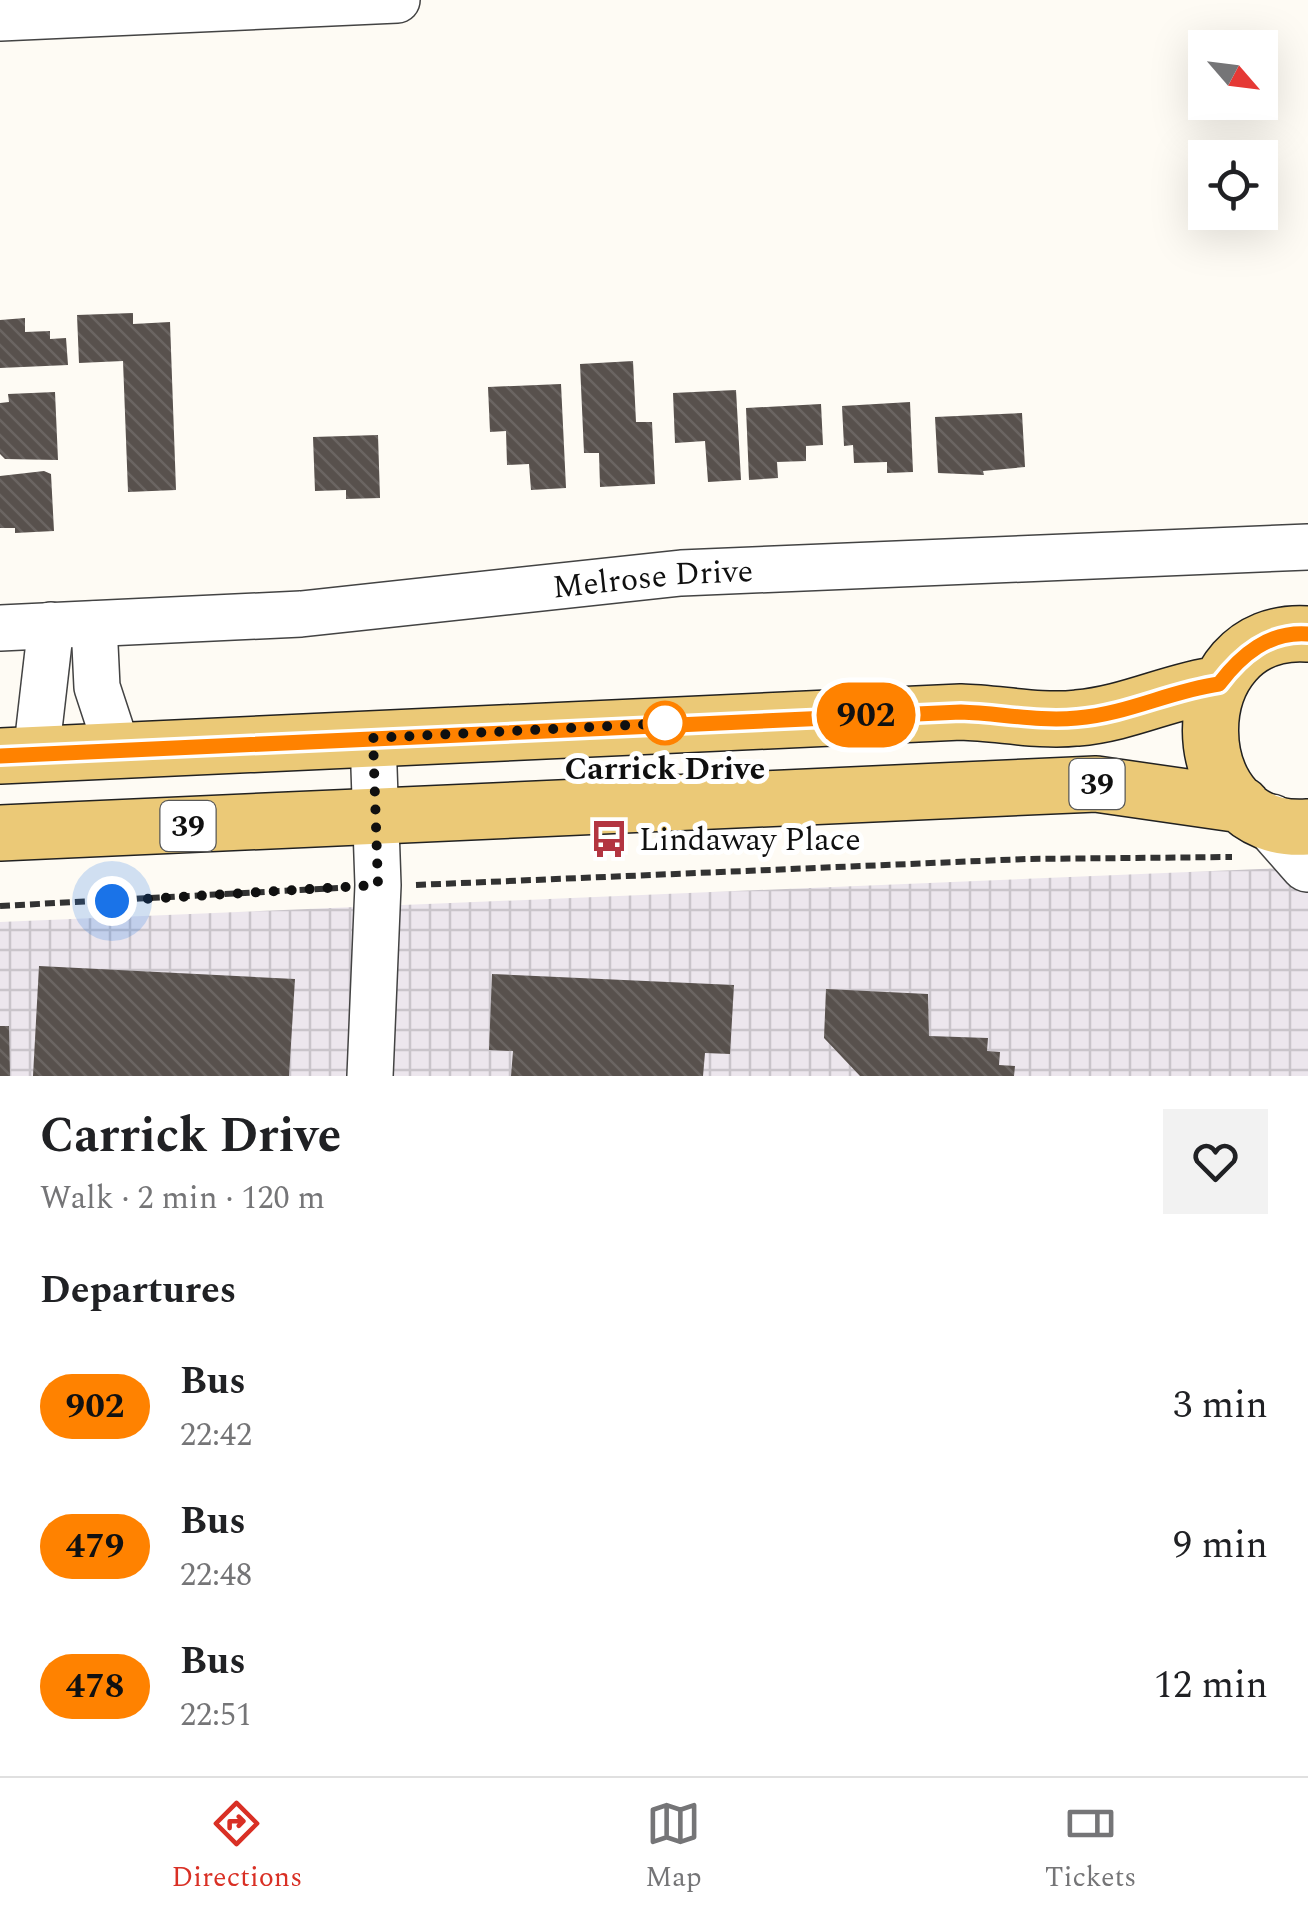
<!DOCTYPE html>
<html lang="en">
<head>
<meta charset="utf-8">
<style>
	:root { --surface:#fff; --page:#f2f2f2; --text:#202124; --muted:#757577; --line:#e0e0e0; --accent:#d93025 }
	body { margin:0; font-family:Spectral,serif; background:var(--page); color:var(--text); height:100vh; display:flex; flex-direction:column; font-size:38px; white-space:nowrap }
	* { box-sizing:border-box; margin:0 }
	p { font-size:32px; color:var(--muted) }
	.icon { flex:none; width:55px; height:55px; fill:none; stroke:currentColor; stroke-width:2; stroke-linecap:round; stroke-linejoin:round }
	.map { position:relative; height:1076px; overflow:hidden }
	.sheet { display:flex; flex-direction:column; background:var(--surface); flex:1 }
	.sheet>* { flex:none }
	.badge { padding:0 20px; border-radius:32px; font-size:35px; line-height:65px }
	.needle { width:65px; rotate:118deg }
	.tools { position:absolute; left:1188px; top:30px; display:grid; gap:20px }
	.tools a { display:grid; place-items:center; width:90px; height:90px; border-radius:0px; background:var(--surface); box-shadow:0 10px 40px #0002; font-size:50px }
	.you { position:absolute; width:50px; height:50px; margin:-25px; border:8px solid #fff; border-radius:50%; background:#1a73e8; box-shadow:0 0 0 15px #1a73e833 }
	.map>.badge { position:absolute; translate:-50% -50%; box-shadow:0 0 0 5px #fff }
	h2 { padding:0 40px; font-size:38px; line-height:90px }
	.round { display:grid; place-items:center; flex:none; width:105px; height:105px; border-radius:0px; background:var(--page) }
	.overview { display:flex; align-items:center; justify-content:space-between; height:170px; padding:0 40px }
	h1 { font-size:48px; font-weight:700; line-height:75px }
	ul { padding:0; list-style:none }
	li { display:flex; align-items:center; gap:30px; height:140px; padding:0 40px }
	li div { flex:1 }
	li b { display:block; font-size:38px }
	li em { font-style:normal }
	li .badge { min-width:110px; font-weight:700; text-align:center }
	.tab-bar { display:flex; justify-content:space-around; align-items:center; height:140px; border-top:2px solid var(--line); background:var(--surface); font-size:28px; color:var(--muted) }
	.tab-bar a { display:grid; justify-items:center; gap:5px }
	.tab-bar .active { color:var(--accent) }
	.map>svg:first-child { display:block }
</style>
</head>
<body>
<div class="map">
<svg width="1308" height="1076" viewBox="0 0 1308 1076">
	<defs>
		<pattern id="industrial-grid" width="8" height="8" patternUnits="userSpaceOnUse" patternTransform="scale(2.5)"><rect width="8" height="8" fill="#ece6ed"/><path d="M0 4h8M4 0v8" fill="none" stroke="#c9c4ca"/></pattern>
		<pattern id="building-back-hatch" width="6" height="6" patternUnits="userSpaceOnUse" patternTransform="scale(2.5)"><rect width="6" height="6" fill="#58514d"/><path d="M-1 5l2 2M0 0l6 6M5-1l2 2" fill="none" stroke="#6b6562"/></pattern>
	</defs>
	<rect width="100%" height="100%" fill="#fefbf4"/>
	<path fill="url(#industrial-grid)" d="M1308 867V1076H0V922Z"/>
	<path fill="url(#building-back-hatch)" d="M133 313V324L170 322 176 490 128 492 123 361 79 363 77 315Z
		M25 318V332L50 331V339L66 338 68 365 0 368V320Z
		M633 361 636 422H652L655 484 600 487 599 453H584L580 364Z
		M561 384 566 488 531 490 529 464 507 465 506 431 490 432 488 387Z
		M736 390 741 480 708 482 705 441 675 443 673 393Z
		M55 392 58 460 5 459 0 454V403L9 402 8 394Z
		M910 402 913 472 887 473V462L854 463 853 445 844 446 842 406Z
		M821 404 823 445 806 446V461L777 462 778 478 749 480 746 408Z
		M1022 413 1025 467 983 471 984 475 938 473 935 417Z
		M378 435 380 498 346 499V490L315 491 313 437Z
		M44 471 51 474 54 531 15 533V528H0V476Z
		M39 966 295 979 289 1076H33Z
		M492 974 734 985 730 1054 705 1053 703 1076H511L513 1051 489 1050Z
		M826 989 928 994 929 1036 988 1038 987 1051 1000 1052 999 1065 1015 1066 1014 1076H860L824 1038Z
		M0 1026H9L10 1076H0Z"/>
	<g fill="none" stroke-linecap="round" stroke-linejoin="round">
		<g stroke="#434343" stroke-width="48">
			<g id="minor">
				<path d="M0 18 397 0"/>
				<path d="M94 624 97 687 117 748"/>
				<path id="s1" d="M0 628 301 614 681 573 1308 547"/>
				<path d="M36 755 51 625"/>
				<path d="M370 1076 378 885 373 739"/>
			</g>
		</g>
		<g stroke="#434343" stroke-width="58">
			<path id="tertiary" d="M1271 822 1308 864"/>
		</g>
		<g stroke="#212121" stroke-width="58">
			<path id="primary" d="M1308 634C1177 625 1179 837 1308 827
				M0 756 961 712C999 713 1039 722 1077 718 1127 714 1170 691 1219 684
				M0 833 1096 784 1242 805"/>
		</g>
		<path stroke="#323232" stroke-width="6" stroke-dasharray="10 5" stroke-linecap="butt" d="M416 885 1026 859 1232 857
			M0 906 338 888"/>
		<use href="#minor" stroke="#fff" stroke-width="45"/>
		<use href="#tertiary" stroke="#fff" stroke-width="55"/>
		<use href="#primary" stroke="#ebc977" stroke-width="55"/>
	</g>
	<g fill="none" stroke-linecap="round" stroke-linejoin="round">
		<g stroke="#fff" stroke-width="22">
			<path id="line" d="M0 756 961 712C999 713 1039 722 1077 718 1127 714 1170 691 1219 684 1241 655 1269 631 1308 634"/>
		</g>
		<use href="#line" stroke="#ff8200" stroke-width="15"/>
		<path stroke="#101010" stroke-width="10" stroke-dasharray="0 18" d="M112 901 378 885 373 738 672 723H665"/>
	</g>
	<defs>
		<g id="bus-bare" transform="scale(3)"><path d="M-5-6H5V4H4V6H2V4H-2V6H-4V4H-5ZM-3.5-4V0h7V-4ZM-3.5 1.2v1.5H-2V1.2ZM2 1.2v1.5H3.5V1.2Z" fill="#b33541" stroke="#fff" stroke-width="2.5" paint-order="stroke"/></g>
	</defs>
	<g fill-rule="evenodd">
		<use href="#bus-bare" x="609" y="839"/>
	</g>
	<circle fill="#fff" stroke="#ff8200" stroke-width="5" cx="665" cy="723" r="20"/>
	<g text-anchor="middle" stroke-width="10" stroke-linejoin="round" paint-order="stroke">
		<g fill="#fff" stroke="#585858" stroke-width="2.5">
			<rect x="1069.5" y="759" width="55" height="50" rx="8"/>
			<rect x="160.5" y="801" width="55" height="50" rx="8"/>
		</g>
		<g font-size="30" font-weight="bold" fill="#101010">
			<text x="1097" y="794">39</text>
			<text x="188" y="836">39</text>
		</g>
		<g font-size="32" fill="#101010" stroke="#fff">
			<text dy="11" stroke="none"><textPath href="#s1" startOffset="655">Melrose Drive</textPath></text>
		</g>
		<g font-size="32" font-weight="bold" fill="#101010" stroke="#fff">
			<text x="665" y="779">Carrick Drive</text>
		</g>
		<g font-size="32" fill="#101010" stroke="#fff" text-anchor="start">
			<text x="639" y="850">Lindaway Place</text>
		</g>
	</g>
</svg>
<div class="tools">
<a><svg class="needle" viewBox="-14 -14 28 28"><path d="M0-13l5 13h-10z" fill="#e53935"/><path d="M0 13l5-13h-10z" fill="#757577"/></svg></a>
<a><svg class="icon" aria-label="locate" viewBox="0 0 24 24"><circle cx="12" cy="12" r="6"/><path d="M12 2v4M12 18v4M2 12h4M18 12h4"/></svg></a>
</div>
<div class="you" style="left:112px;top:901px"></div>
<b class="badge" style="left:866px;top:715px;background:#ff8200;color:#111">902</b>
</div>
<section class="sheet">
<div class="overview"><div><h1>Carrick Drive</h1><p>Walk · 2 min · 120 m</p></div><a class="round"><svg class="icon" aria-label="heart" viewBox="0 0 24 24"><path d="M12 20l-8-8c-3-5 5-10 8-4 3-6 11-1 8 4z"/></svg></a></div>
<h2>Departures</h2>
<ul>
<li><span class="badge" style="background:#ff8200;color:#111">902</span><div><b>Bus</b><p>22:42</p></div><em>3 min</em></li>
<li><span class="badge" style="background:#ff8200;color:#111">479</span><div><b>Bus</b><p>22:48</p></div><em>9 min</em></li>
<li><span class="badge" style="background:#ff8200;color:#111">478</span><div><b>Bus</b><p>22:51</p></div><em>12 min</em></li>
</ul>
</section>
<nav class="tab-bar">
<a class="active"><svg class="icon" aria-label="directions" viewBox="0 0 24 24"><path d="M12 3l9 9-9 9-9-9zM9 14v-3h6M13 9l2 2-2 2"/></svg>Directions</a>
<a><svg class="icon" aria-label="map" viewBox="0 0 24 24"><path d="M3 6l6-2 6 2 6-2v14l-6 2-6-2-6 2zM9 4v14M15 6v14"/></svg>Map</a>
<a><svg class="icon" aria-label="tickets" viewBox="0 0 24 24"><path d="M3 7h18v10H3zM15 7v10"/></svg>Tickets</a>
</nav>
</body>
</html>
